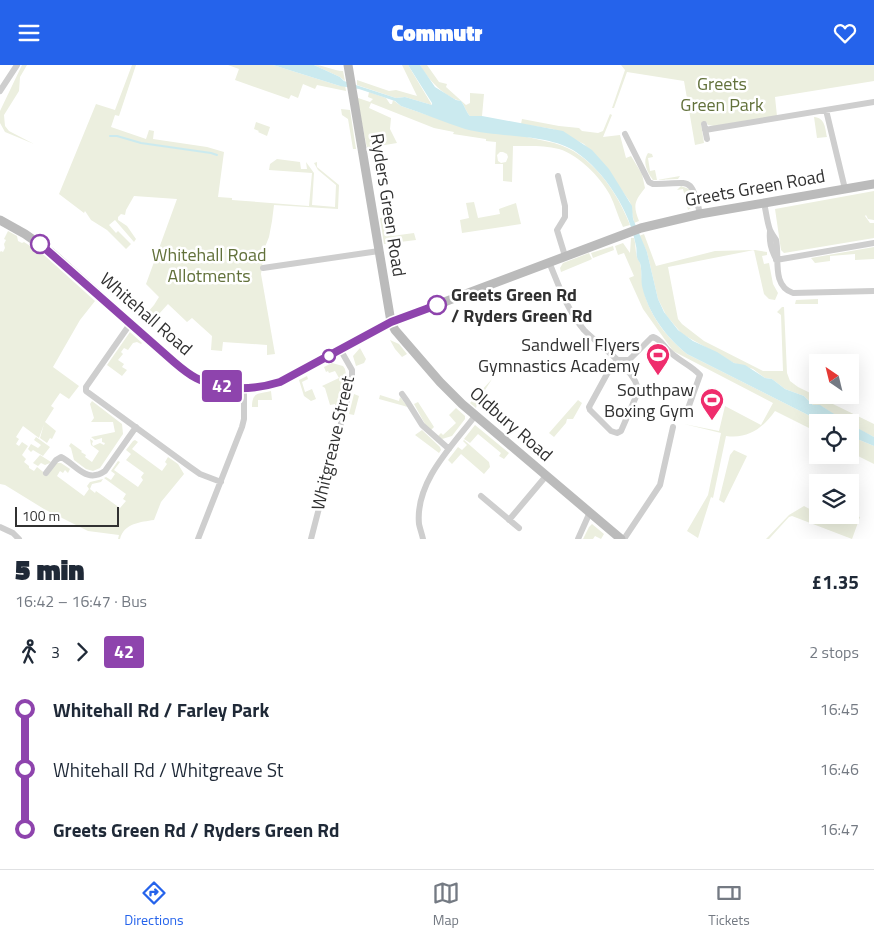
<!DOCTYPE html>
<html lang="en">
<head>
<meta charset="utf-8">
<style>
	:root { --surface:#fff; --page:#f2f2f3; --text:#1f2937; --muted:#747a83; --line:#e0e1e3; --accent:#2563eb }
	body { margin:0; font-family:"Titillium Web",sans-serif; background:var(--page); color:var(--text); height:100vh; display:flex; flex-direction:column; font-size:19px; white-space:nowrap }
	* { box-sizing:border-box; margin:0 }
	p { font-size:16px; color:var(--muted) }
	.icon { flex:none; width:28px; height:28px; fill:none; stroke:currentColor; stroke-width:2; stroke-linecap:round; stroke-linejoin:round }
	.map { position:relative; height:474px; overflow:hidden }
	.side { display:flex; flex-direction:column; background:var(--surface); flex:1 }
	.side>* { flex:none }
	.badge { padding:0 10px; border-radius:4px; font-size:18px; line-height:32px }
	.needle { width:32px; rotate:325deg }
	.buttons { position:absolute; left:809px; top:289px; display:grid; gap:10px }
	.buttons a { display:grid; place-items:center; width:50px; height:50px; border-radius:0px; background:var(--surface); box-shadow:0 5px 20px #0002; font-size:25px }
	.scale { position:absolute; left:15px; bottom:12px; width:104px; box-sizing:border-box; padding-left:5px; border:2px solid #313131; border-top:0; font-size:14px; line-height:18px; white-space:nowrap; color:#313131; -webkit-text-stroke:4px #fff; paint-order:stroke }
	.map>.badge { position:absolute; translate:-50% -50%; box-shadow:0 0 0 2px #fff }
	.legs { display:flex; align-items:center; gap:8px; height:55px; padding:0 15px; font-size:16px }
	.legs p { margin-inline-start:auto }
	.headline { display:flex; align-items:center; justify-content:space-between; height:85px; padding:0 15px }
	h1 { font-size:28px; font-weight:800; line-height:38px }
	ul { padding:0 15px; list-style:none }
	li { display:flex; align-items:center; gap:18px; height:60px; font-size:19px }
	li i { display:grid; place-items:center; width:8px; height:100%; margin:0 6px; background:currentColor }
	li i::after { content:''; width:12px; height:12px; margin:-6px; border:4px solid; border-radius:50%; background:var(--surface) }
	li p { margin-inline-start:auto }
	li:first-child i { background:linear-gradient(#0000 50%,currentColor 0) }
	li:last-child i { background:linear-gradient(currentColor 50%,#0000 0) }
	header { display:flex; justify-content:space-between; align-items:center; height:65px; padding:0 15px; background:var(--accent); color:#fff; font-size:22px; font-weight:800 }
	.menu { display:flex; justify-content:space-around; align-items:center; height:70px; border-top:1px solid var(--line); background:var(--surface); font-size:14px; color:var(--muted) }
	.menu a { display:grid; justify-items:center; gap:2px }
	.menu .current { color:var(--accent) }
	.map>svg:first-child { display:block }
</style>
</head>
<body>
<header><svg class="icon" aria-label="menu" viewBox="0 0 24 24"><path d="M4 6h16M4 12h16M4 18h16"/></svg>Commutr<svg class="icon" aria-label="heart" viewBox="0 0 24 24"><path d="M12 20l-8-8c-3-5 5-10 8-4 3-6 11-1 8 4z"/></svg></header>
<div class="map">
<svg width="874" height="474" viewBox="0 0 874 474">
	<rect width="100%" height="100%" fill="#fff"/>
	<path fill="#ecefdf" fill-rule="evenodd" d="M22 0H27L20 12 19 26 4 50 5 61 9 66 34 79 5 67 0 58V46Z
		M132 0H136L119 51 115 50 111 62 146 74 149 65 154 66 153 74 207 82 224 87 218 132 232 133V135L309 141 312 108 269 105 270 99 277 94 300 97 301 104H307L306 97 314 108 312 140 335 142 336 120 318 105 314 98 317 97V102L339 120 338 144 274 140 272 156 269 172 265 182 261 209 275 289 267 290V280L223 277 222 286 211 285 212 271 192 253 187 257 168 239 148 261 141 255 154 240 159 232 146 219 177 134 134 131 126 145 125 150 121 149 118 152V155L127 161 136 174 134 177 115 155 109 160 116 168 118 166 131 179 126 184 107 165 91 155 85 146 84 148 59 129 96 39 115 45Z
		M228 0H273L340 21 345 20 346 26 317 20 315 24 303 19 298 33 291 30 289 34 235 15 239 4Z
		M314 0C325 0 333 6 343 6L345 16 340 12Z
		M402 0H408L432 40 405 32 396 33 357 20V15L389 26 396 25 417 31Z
		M420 0H427L439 17 447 19 446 22 466 40 470 38V28L484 29 482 51H470C466 47 465 41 461 36 446 33 427 14 420 0Z
		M621 0H874V16L775 32 777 51 714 61 708 60 706 57 701 58 704 78 695 80 684 16 627 7 614 43H612L625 5Z
		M369 27 386 33 390 39H392L393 35 401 41 427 50 554 78C591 88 617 126 630 160L623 162C618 152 615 140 610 130 600 112 579 90 559 84 544 80 528 81 513 81L512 117 503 116V99H495L496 77 486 76V74L453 69 454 67 434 63 371 38 369 43 391 53 390 64 397 78 367 83 357 34 358 33 370 37 373 34 368 32ZM500 87H503L507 89 508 92 506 97 501 98 498 96 497 90Z
		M341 44 350 45 356 84H353L348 54 342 50Z
		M610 49 612 50 603 72 620 70 626 93 631 91 642 109 645 123C634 137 633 140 639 156L634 158 630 137 616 117 584 79 553 64 521 59 522 54 559 61 579 63 582 66 598 68 603 66Z
		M814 52C825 53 825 62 827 72L817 73Z
		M256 57 270 62 267 71 258 67 259 66 254 64Z
		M648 88 652 89 653 92 648 93 650 106 655 105 657 115 680 111 678 114 653 115C647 107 642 97 648 88Z
		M681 121 689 124 694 135 691 138V143L688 145 683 124 677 125Z
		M874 126V155L868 154 866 150 865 151 870 158H874V173L784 188 781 185 775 144Z
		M474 137 478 153 500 149 499 144 516 138 521 159 462 168 460 155 469 153 466 138Z
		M388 152 392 171 414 168 416 175 384 179 380 153Z
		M8 166 17 171 18 176 22 178 24 177 44 190 95 236 80 255 53 302 79 321 69 334 60 328 51 341 54 343 45 357 56 366 52 374 50 373 47 378 40 373 44 359 39 373 23 361 16 372 19 374 16 379 19 381 22 377 28 381 22 390 26 394 24 397 29 401V403L34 406 37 402 47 410 56 398H61L70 404 68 408 65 405 63 408 60 406 57 411 84 431 89 424 87 421 90 417 103 414 101 417 92 419 90 424 95 428 96 426 120 443 126 436 123 434 126 429 104 413 106 412 111 415 115 409 111 406 118 396 120 397 114 405 138 422 143 415 141 412 144 408 126 395 131 389 126 385 133 376 135 375 138 377 132 384 162 406 167 399 165 397 168 392 178 399 184 409 161 437 154 455C141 457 124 458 120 474H118L119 470 88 466 44 444 5 420 0 419V187L1 186 3 187 5 183 4 179 6 175 4 174Z
		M644 169 656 201 715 186 755 185 767 187V190L762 191 764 199 769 198 773 219 778 228 775 235 769 234 764 229 754 185 668 202 678 254 682 259 704 276 763 306H783L781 250 777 247 782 242H784L787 308 790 316 798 322 874 359V372L854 362 850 358 841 354 823 342 813 340 804 331 785 324 772 314 765 313 753 304 734 298 682 269 666 250 658 234 647 187 639 171Z
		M631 173H634C636 179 635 186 637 192 637 194 640 196 640 198 642 206 641 214 643 222 648 249 666 272 687 289L822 357 818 358 817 367 775 346C762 364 748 374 726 371L713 433 711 432 698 473 687 466 708 430 721 368 684 359 719 366 725 341 761 360 773 338 673 286 643 244 629 213 634 211 624 188 618 190 615 181 623 178 630 188Z
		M613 181 614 185 593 193 591 188Z
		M874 182V194L855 195V189L830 191V196L815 198 811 193Z
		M589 188 592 194 590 195 561 207 560 203 563 198Z
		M818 234V239H795L796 235Z
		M130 267 142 278 141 279 137 277 133 278 128 285 124 283 121 287 123 289 118 295 124 299 122 302 127 305 122 311 107 300Z
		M390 275 399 279 407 289 402 292 395 284Z
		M360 283 366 294 364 298 356 301 353 291Z
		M332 298 343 301 345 304 346 310 337 346 335 339 330 340 325 323 322 321 339 313 335 306 329 308 328 306 326 307 324 302Z
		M307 311 308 314 302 317 305 327 312 324 316 334 311 336 304 331 299 315Z
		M492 314 478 336 476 343 470 338Z
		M271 326 272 335H258V342H252C252 327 258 329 271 326Z
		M354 329 359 331 354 350 349 349Z
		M380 330 399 336 400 332 408 342 379 334Z
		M578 335 582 338 573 354H567L566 358 554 372 549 368Z
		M92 336 122 359 123 369 100 403 93 406 86 404 74 395 71 383 69 381 71 378 82 386 81 387 86 390 85 392 92 397 99 386 91 380 90 374 93 376 92 379 93 381 100 378 104 380 105 378 102 377V373L95 375 91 372 115 367 113 357H91L94 353 90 339Z
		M418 337 434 362 431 365 425 359 414 339Z
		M456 343 465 351V354L452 371 442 374 438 371 441 368 443 370 456 358 449 350Z
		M475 360 509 388 504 394 499 391 501 388 478 369 470 378 464 374Z
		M422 365 440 382 441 385 439 388 415 370Z
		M850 371 874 381V399L850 387Z
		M36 372 50 382 43 391 33 385 31 387 28 384 31 379 38 383 41 380 34 375Z
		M464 375 489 397 490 402 484 409 461 389 452 399 448 395 458 382 462 385 467 380 463 376Z
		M734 385 747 391 724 438 719 435 730 390Z
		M40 390 51 397 50 398 45 400 41 398 38 401 33 398Z
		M804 441 817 448 818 450H850V448L860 452 852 474 792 451 789 452 769 474H766L789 450Z
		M592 459 604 469 601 474 595 471 593 474H583L589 462Z"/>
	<path fill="#cbeaef" d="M273 0H314L340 12 344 16 359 21 396 33 405 32 432 40V38L408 0H420L435 22 456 35 461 36C465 41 466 47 470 51H482L563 66 592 85 609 104 632 141 633 154 647 187 658 234 664 247 678 265 693 276 717 287 734 298 745 300 765 313 772 314 785 324 804 331 813 340H820L847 357H822L687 289C666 272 648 248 642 221 641 214 642 205 640 198 639 196 637 194 637 192 636 189 637 184 636 181 630 146 605 107 576 87 548 68 498 73 465 64 444 57 422 48 401 41L395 36 359 24 340 21Z
		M850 359 874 372V381L850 371Z"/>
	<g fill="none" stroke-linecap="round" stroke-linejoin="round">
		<path stroke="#cbeaef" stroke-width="2" d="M110 71H117L141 78 211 88 217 90"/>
		<path stroke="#cecece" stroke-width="6" d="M0 26 17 0
			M826 45 845 124
			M704 59 707 74
			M705 65 874 37
			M625 69 649 117 653 119C688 120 691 107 700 149
			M558 111 565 141V152L557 165 565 191
			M764 138C766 146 767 157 770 165 772 169 774 172 776 175 780 192 771 221 793 228L874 226
			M770 166C769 177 771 184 776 194
			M776 195 874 178
			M549 197C559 221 567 245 584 265 597 279 639 307 638 327L621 366 617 368 611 366 590 345 589 342 607 309 617 295
			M263 203 379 186
			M130 259 86 322V326L190 402 200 409 221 417
			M617 295H629L651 273 653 272C660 274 663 280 668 285 677 295 691 300 700 310L686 349
			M402 329 407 336 422 360 449 384
			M46 408 56 395 61 392C77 400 86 419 105 406L136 362
			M481 431 519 463
			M509 455 546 411
			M0 462 13 468 19 474
			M198 474 242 362 244 354V323
			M311 474 352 316V305L340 284
			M423 474C422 469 420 464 419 459 415 417 452 381 475 351
			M578 474 590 447
			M624 474 660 420 673 362"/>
		<path stroke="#bbb" stroke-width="9" d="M348 0 389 245 391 257 395 265 440 317 462 339 621 474
			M0 155 25 169 52 188 174 297C181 303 188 309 196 313 222 327 254 325 280 317L391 257 641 163 700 149 874 119"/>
	</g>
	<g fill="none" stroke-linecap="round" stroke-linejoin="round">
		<g stroke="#fff" stroke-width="11">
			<path id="line-1" d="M40 179 174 297C181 303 188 309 196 313 222 327 254 325 280 317L391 257 437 240"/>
		</g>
		<use href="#line-1" stroke="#8e44ad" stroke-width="8"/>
	</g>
	<defs>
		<g id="stadium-pin" transform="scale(1.25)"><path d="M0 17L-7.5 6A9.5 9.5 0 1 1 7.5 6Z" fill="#ef2d6d" stroke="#fff"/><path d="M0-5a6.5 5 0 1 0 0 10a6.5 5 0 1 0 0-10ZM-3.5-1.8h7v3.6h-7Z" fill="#fff"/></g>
	</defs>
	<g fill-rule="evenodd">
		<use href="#stadium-pin" x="658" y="290"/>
		<use href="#stadium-pin" x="712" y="335"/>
	</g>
	<g fill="#fff" stroke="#8e44ad" stroke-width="2.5">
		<circle cx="40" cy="179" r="9"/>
		<circle cx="437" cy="240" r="9"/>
		<circle cx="329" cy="291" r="6"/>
	</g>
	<g text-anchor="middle" stroke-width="5" stroke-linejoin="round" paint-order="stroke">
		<g font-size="18" fill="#62713b" stroke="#fff">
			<text x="722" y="25">Greets<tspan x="722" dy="21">Green Park</tspan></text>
			<text x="209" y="196">Whitehall Road<tspan x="209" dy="21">Allotments</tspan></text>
		</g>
		<g font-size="18" fill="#313131" stroke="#fff">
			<text transform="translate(755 123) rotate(-10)" y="6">Greets Green Road</text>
			<text transform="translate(388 140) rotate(81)" y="6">Ryders Green Road</text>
			<text transform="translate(146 249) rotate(41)" y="6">Whitehall Road</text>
			<text transform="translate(511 359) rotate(41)" y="6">Oldbury Road</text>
			<text transform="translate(333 378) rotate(-77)" y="6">Whitgreave Street</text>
		</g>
		<g font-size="18" font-weight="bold" fill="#313131" stroke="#fff" text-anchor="start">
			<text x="451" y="236">Greets Green Rd<tspan x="451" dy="21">/ Ryders Green Rd</tspan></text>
		</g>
		<g font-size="18" fill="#313131" stroke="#fff" text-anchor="end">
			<text x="640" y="286">Sandwell Flyers<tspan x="640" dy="21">Gymnastics Academy</tspan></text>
			<text x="694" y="331">Southpaw<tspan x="694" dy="21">Boxing Gym</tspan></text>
		</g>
	</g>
</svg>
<div class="buttons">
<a><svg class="needle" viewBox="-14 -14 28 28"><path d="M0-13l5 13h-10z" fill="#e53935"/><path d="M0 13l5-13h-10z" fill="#747a83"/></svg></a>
<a><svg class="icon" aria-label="locate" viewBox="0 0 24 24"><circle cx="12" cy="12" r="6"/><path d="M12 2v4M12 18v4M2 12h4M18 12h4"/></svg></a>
<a><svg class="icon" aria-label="layers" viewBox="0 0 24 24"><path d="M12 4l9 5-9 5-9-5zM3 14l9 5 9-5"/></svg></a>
</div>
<div class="scale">100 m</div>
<b class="badge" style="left:222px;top:321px;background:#8e44ad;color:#fff">42</b>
</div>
<section class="side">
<div class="headline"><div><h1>5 min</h1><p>16:42 – 16:47 · Bus</p></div><b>£1.35</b></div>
<div class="legs"><svg class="icon" aria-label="walk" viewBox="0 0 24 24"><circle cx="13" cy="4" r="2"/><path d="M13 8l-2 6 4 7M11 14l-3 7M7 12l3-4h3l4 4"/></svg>3<svg class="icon" aria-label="forward" viewBox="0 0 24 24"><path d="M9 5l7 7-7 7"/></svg><b class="badge" style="background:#8e44ad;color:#fff">42</b><p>2 stops</p></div>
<ul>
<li><i style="color:#8e44ad"></i><b>Whitehall Rd / Farley Park</b><p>16:45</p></li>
<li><i style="color:#8e44ad"></i><span>Whitehall Rd / Whitgreave St</span><p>16:46</p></li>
<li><i style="color:#8e44ad"></i><b>Greets Green Rd / Ryders Green Rd</b><p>16:47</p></li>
</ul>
</section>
<nav class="menu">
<a class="current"><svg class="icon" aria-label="directions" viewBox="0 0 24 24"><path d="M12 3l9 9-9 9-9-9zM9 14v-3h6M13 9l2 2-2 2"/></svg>Directions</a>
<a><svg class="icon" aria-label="map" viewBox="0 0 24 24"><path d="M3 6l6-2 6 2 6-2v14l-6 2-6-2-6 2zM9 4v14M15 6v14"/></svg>Map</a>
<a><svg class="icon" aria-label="tickets" viewBox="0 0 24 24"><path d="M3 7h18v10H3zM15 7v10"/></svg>Tickets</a>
</nav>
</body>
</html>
